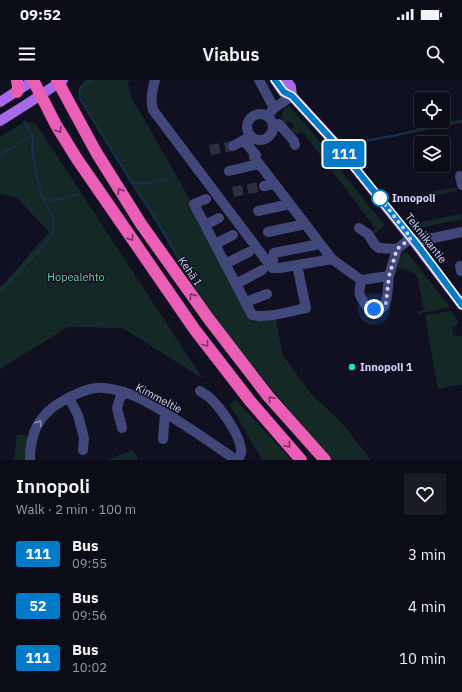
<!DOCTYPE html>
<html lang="en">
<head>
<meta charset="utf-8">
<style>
	:root { --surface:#0c0c18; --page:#1a1a25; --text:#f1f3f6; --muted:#9a9ba2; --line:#2c2c37 }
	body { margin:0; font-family:"IBM Plex Sans",sans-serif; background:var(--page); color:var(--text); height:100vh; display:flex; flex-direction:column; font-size:15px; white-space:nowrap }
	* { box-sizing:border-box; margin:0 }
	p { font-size:13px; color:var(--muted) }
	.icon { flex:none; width:22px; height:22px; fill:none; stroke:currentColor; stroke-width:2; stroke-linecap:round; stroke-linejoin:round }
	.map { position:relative; height:380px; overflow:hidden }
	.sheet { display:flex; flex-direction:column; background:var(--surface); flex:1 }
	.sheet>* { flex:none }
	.badge { padding:0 8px; border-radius:3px; font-size:14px; line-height:26px }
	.controls { position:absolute; left:414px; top:12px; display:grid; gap:8px }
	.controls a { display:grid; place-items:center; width:36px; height:36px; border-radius:4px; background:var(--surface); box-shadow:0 2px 6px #0003,0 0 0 1px var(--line); font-size:20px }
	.you { position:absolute; width:20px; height:20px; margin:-10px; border:3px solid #fff; border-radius:50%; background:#1a73e8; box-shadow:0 0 0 6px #1a73e833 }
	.map>.badge { position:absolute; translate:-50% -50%; box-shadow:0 0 0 2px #fff }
	.round { display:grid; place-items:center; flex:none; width:42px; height:42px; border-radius:4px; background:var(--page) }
	.head { display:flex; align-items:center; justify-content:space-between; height:68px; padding:0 16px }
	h1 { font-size:19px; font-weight:600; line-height:30px }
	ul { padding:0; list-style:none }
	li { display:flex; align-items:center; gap:12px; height:52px; padding:0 16px }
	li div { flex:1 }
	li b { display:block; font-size:15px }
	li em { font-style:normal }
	li .badge { min-width:44px; font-weight:700; text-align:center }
	.status { display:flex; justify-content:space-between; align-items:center; height:28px; padding:0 20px; background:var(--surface); direction:ltr }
	.status svg { height:11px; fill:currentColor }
	header { display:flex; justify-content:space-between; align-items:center; height:52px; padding:0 16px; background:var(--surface); font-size:18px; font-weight:600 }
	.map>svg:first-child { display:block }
</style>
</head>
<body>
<div class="status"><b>09:52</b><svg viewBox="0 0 49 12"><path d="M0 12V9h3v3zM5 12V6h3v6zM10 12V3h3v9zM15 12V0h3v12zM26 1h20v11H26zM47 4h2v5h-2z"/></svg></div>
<header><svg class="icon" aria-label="menu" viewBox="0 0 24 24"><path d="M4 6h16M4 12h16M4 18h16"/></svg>Viabus<svg class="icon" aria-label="search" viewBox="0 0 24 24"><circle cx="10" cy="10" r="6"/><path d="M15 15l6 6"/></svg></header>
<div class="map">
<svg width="462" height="380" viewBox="0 0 462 380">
	<rect width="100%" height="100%" fill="#101020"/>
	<path fill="#142925" d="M85 0H129L128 3 133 21 143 37 185 111 252 242 276 238 282 274 311 314 342 343 371 380H332L274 312 198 216 159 147 85 24C80 14 78 10 85 0Z
		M289 26 333 77 336 84 368 125 385 145 373 155 370 153 376 149 302 51 296 55 291 49 294 47V45L290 42 284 43C279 37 282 29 289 26Z
		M25 41 36 44 203 299 123 248 68 247 0 289V206H2L49 152 17 118 0 114V57Z
		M456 107 457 111 398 123 397 119Z
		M461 134 462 139 414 149 410 144Z
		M407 172 450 227 418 234V232L424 230 417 196C412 191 406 189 398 188 399 181 399 174 407 172Z
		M452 231 458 242 456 246 452 247 454 256H462V304L438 309 425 235Z
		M235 319 291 379 292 380H262L230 325Z
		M17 355H27L26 370V380H14Z
		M133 370 139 380H107Z"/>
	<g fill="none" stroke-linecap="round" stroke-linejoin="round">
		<path stroke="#162f44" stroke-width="2.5" d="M91 0C81 7 77 7 81 20L132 103 154 136 177 175 201 210
			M24 42 33 56C30 73 38 100 42 117L51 121 79 114
			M365 61 392 56 462 41
			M0 75 26 59 33 56
			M132 103H146L169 99
			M0 210 3 208 44 165 54 152 53 137 42 117"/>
		<path stroke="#2d2e41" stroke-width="10" stroke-dasharray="10 5" stroke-linecap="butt" d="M210 70 233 66
			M233 112 264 106"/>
		<path stroke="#414779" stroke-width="10" d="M155 0C152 10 150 20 153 30L272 188H280L332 179
			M259 0 274 28
			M247 47a13 13 0 1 1 26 0a13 13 0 1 1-26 0Z
			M268 35 274 28 292 16
			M274 45 279 44 294 61 295 65
			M244 61 256 75 254 77 332 179 361 200 389 196 397 169 411 158
			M233 66 249 57
			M229 91 259 84
			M460 96 462 105
			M264 106 274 104
			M206 119 194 124 252 235C265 239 292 231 306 228L297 185
			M258 131 290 124
			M205 145 219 138
			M359 148 368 154 375 165 379 168 397 169
			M268 152 305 144
			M415 162 462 152
			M215 164 233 155
			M225 184 249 172
			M460 186 461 191H462
			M272 188 274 173 320 164
			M361 200C361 205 358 211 360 215 361 219 366 226 369 228 375 231 383 230 385 224 388 218 388 203 389 196
			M236 204 262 190
			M246 222 267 214
			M200 311C203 313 207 315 210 318 220 327 240 355 241 369 242 373 240 376 237 380
			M122 312 117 328 122 348
			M69 318 78 335 84 358 83 370
			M163 359 165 333
			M30 380C30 354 38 335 61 322 73 315 90 306 104 308 133 310 162 331 186 346 203 357 219 368 236 380"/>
		<path stroke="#a869eb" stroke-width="10" d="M275 0 283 12 292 16 335 63 418 167 462 225
			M286 0 291 7 292 16
			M0 22 34 0
			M0 41 27 24 63 0"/>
		<path stroke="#ea5eb5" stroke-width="12" d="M33 0 56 45 77 79 115 134 195 250 250 321 301 380
			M57 0 96 72 141 144 208 238 268 316 325 380
			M17 12 18 7 17 0"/>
	</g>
	<defs><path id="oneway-chevron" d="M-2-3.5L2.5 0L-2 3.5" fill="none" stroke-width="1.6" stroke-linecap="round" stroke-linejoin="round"/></defs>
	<g stroke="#723363">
		<use href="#oneway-chevron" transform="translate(59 50) rotate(58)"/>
		<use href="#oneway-chevron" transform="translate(120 111) rotate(-122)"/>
		<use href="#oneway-chevron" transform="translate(131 158) rotate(55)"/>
		<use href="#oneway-chevron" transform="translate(192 216) rotate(-125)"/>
		<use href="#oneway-chevron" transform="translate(206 264) rotate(52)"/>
		<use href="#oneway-chevron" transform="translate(271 319) rotate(-130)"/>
		<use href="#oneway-chevron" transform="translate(288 365) rotate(49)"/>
	</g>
	<use stroke="#8a8eb9" href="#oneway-chevron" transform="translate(39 343) rotate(-56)"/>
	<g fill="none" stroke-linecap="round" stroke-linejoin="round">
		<g stroke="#fff" stroke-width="9">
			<path id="line" d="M275 0 284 12 292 16 335 63 418 166 462 225"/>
		</g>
		<use href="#line" stroke="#007ac9" stroke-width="6"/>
		<path stroke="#d4d5f9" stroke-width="4" stroke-dasharray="0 7.2" d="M374 229H378L382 228 386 223 389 196 397 169 411 158 380 118"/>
	</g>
	<circle fill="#fff" stroke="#007ac9" stroke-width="2" cx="380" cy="118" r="8"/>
	<circle fill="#1dddd5" stroke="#101020" stroke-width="1.5" cx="352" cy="287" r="4"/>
	<g text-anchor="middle" stroke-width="3" stroke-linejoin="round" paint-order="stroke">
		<g font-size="11" font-weight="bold" fill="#d4d5f9" stroke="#101020" text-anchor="start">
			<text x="392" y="122">Innopoli</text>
		</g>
		<g font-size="11" fill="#d4d5f9" stroke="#101020">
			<text transform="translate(426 158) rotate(52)" y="4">Tekniikantie</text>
			<text transform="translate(190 191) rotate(55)" y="4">Kehä I</text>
			<text transform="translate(159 318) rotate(28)" y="4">Kimmeltie</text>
		</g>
		<g font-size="11" fill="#6ad0a8" stroke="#101020">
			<text x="76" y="201">Hopealehto</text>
		</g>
		<g font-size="11" font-weight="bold" fill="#d4d5f9" stroke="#101020" text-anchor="start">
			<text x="360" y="291">Innopoli 1</text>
		</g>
	</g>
</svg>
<div class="controls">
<a><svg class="icon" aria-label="locate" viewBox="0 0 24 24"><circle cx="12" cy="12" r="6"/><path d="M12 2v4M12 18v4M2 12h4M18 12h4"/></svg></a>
<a><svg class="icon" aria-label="layers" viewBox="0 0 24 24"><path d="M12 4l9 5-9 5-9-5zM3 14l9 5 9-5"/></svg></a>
</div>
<div class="you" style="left:374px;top:229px"></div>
<b class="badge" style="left:344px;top:74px;background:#007ac9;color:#fff">111</b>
</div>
<section class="sheet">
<div class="head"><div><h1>Innopoli</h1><p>Walk · 2 min · 100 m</p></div><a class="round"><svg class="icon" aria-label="heart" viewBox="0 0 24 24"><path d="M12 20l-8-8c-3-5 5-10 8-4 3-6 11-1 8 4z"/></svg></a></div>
<ul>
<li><span class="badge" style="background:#007ac9;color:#fff">111</span><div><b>Bus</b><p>09:55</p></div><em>3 min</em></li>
<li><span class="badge" style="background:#007ac9;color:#fff">52</span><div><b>Bus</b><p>09:56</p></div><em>4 min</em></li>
<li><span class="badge" style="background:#007ac9;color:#fff">111</span><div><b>Bus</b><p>10:02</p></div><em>10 min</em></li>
</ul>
</section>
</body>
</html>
